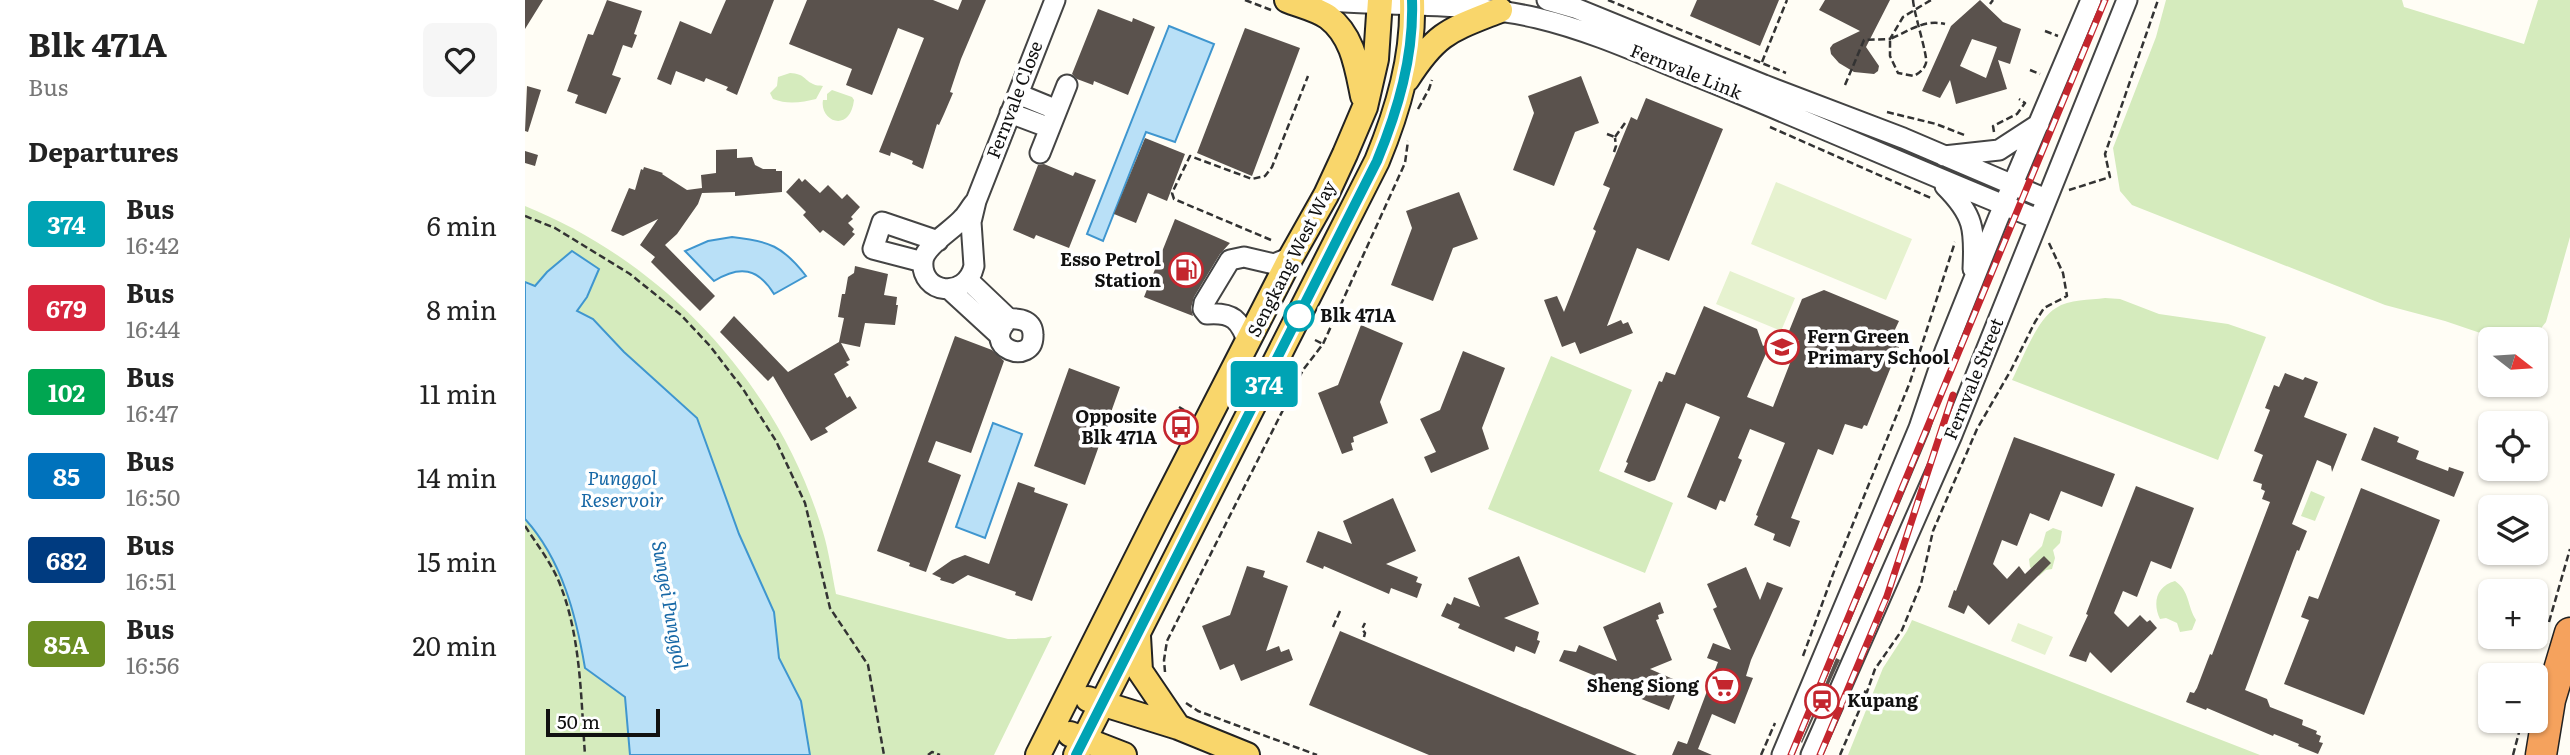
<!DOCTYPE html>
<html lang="en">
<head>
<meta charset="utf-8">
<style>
	:root { --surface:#fff; --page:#f6f6f6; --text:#222; --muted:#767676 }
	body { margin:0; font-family:Literata,serif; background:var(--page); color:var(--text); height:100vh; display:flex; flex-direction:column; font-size:26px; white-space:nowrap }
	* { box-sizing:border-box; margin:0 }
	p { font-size:23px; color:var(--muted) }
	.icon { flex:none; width:38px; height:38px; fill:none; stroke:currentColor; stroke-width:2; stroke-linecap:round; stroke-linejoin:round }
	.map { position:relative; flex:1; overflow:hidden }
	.sheet { display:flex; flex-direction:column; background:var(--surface); width:525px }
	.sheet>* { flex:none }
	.badge { padding:0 14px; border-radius:5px; font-size:24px; line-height:46px }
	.needle { width:46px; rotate:107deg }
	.fabs { position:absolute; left:1953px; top:327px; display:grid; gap:14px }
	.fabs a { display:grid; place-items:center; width:70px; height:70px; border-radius:10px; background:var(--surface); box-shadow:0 2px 5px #0004; font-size:35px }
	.scale { position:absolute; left:21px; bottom:18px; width:114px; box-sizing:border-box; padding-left:7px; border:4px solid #111; border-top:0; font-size:19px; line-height:24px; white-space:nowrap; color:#111; -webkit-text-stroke:5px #fff; paint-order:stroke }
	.map>.badge { position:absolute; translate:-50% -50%; box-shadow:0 0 0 4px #fff }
	h2 { padding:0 28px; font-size:26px; line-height:63px }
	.round { display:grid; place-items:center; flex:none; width:74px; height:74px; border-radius:10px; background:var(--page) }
	.headline { display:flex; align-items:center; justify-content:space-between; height:119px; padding:0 28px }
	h1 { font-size:33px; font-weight:700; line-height:52px }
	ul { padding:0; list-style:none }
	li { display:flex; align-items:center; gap:21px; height:84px; padding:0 28px }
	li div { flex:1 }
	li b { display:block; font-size:26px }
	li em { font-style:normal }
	li .badge { min-width:77px; font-weight:700; text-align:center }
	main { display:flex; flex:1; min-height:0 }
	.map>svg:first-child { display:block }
</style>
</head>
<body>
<main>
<section class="sheet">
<div class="headline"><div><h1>Blk 471A</h1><p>Bus</p></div><a class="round"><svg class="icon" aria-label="heart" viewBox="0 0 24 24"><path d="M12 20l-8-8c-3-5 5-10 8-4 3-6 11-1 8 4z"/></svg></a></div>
<h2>Departures</h2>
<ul>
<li><span class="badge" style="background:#00a3b4;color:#fff">374</span><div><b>Bus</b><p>16:42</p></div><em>6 min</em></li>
<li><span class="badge" style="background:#d7263d;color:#fff">679</span><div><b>Bus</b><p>16:44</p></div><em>8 min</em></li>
<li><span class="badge" style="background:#00a651;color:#fff">102</span><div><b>Bus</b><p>16:47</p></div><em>11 min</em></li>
<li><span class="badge" style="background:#0072bc;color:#fff">85</span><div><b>Bus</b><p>16:50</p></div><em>14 min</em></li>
<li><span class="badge" style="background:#003b80;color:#fff">682</span><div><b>Bus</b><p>16:51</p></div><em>15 min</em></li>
<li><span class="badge" style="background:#6b8e23;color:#fff">85A</span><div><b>Bus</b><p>16:56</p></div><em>20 min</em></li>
</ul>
</section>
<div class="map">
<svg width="2045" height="755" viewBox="0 0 2045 755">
	<rect width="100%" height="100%" fill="#fffdf5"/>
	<path fill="#d5ebbd" d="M1641 0H1877L1879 7 1999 44 2013 0H2045V237L2021 322 2013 332 1973 339 1920 321 1860 305 1607 205 1595 191 1588 148 1631 37Z
		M265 73C280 74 278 79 288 84 291 86 294 85 298 86L291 99C278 102 263 105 248 99L245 93 252 86 253 77Z
		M307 90 327 97 329 100C325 134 294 121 298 100H302V94Z
		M0 206C141 263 254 385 298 532 304 552 307 574 311 594L483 639 520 638 527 636 469 755H0Z
		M1580 298 1595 299 1634 314 1703 324 1741 337 1693 460 1487 380C1498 359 1511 320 1531 308 1544 299 1565 300 1580 298Z
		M1026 356 1107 390 1074 471 1148 503 1120 573 963 509Z
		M1786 491 1800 497 1790 521 1776 516Z
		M1528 528 1537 531 1535 543 1528 550 1530 558 1527 569 1521 570 1514 576 1505 567 1504 559 1517 546 1521 532Z
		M1650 581C1665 591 1662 606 1671 620L1667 630 1655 632 1652 623 1641 618 1635 619C1627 602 1632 586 1650 581Z
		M1387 620 1735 755H1323L1358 668 1382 631Z"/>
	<path fill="#e6f2cf" d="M1251 182 1387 239 1361 300 1226 244Z
		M1205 271 1270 298 1256 331 1191 304Z
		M1493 623 1528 637 1520 655 1486 641Z"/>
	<path fill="#b9e0f7" stroke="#3f96cf" stroke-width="2" d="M644 26 689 44 650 142 621 132 578 241 562 234Z
		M207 237C244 241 258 246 281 276L249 294C233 268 215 265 189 281L160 251 183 241Z
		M47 251 74 269 62 297 52 311 68 319 99 352 172 418 214 534 249 612 254 658 276 701 285 755H105L100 697 60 668C51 615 37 560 0 519V282L10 286 22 272Z
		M468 423 497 434 460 538 431 527Z"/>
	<path fill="#5a524d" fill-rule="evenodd" d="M0 0H18L0 29Z
		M82 0 117 11 109 34 112 35 107 48 98 45 87 75 96 78 81 114 50 103 53 95 42 91 63 34 68 35Z
		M201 0H249L212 95 201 90 203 87 181 78 179 82 151 71 146 85 132 79 155 21 186 34Z
		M282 0H408L433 10 437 0H461L436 59 425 92 428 93 419 114 414 125 412 124 398 169 387 164 388 161 366 152 365 156 354 152 399 38 373 28 347 95 321 85 327 69 264 44Z
		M1172 0H1254L1235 46 1165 16Z
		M1300 0H1365L1341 47 1354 66 1353 71 1349 74 1329 72 1314 63 1306 54 1305 48 1308 44 1335 31 1294 10Z
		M1455 0 1478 22 1496 29 1485 64 1473 60 1482 89 1431 104 1425 80 1415 98 1397 91 1426 26ZM1447 39 1472 47 1461 78 1435 66Z
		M573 9 607 22 608 18 630 27 603 95 569 81 568 85 552 79 547 74Z
		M720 28 775 48 727 176 672 153Z
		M1056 76 1074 123 1050 132 1029 186 988 170 1009 113 1003 96Z
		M2 86 16 90 3 132 0 131Z
		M1121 98 1198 129 1144 261 1112 248 1082 326 1096 320 1098 324 1103 322 1108 333 1055 354 1050 342 1037 347 1019 300 1032 296 1039 312 1071 231 1068 229 1085 188 1078 185 1106 117 1112 120Z
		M620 138 660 154 642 201 623 193 611 223 589 214Z
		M212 149V158L227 157 230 165 238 169H251V171H257V192L210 196V192L177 193 173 204 152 234 140 245 190 296 175 311 126 262 130 257 115 245 133 219 98 236 86 231 104 188 110 190 116 169 118 170 119 167 138 173 137 174 162 190 177 188 176 175 191 173V150Z
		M0 151 13 155 10 166 0 163Z
		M519 164 548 176 550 172 571 180 544 248 511 235 509 239 488 230 513 165Z
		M274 178 277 182 280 179 295 193 303 185 317 199 322 194 335 207 326 217 328 219 323 223 329 229 327 232 330 234 319 246 298 230 295 233 278 215 281 212 261 192Z
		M934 192 953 239 928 248 908 301 866 285 887 228 881 211Z
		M650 219 705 243 695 254 669 297 666 308 668 316 619 297Z
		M330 266 363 274 359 295 372 297 371 305H373L370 325 340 323 335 347 316 343 325 360 321 362 324 365 309 374 322 398 325 396 332 408 300 428 303 432 286 441 248 376 243 381 195 332 209 316 263 372 314 342 319 318 313 317 317 294H320L323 277 329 273Z
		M1299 290 1374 321 1366 338 1374 341 1372 346 1374 347 1342 426 1339 425 1337 429 1320 424 1308 455 1293 449 1266 518 1275 521 1265 547 1248 540 1250 534 1229 525 1233 516 1231 515 1260 443 1225 429 1213 458 1217 460 1200 502 1195 500 1191 510 1162 497 1195 417 1161 403 1130 480 1124 482 1099 472 1103 463 1101 462 1134 381 1137 382 1141 372 1150 375 1179 306 1232 329 1238 346 1246 342 1222 397 1248 407 1274 340 1258 346 1277 299Z
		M836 325 878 343 855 402 863 423 828 437 829 442 826 443 828 450 817 454 793 393 813 385Z
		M430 336 467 350 479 361 446 453 411 441 403 462 436 475 401 572 384 566 385 563 352 551Z
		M938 351 980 368 957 428 964 449 906 473 899 457 911 452 895 419 915 410Z
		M544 368 595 387 560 485 509 466Z
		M1760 373 1778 380 1780 377 1793 382 1779 417 1822 434 1807 472 1806 466 1792 460 1767 524 1782 531 1774 551 1772 550 1720 690 1742 699 1745 707 1778 720 1777 725 1792 731 1791 734 1796 736 1794 742 1798 743 1793 754 1773 746 1774 744 1749 734 1748 736 1682 708 1681 710 1661 702 1665 692 1669 693 1672 688 1685 654 1687 655 1745 502 1737 499 1740 491 1736 489 1737 484 1728 481 1738 455 1729 451 1745 410 1740 408 1749 385 1754 387Z
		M1849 427 1874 437 1872 442 1894 451 1891 459 1923 471 1924 467 1939 472 1929 497 1836 460Z
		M1489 437 1590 474 1577 507 1536 491 1524 521 1505 513 1492 546 1477 540 1468 564 1482 579 1494 566 1500 574 1519 556 1526 563 1464 625 1443 605 1439 614 1423 607 1429 590 1431 591Z
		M493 482 510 488 509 492 543 504 507 601 490 595 491 592 443 575 428 584 415 580 416 578 407 574 427 560 440 555 464 564Z
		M1611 486 1669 508 1646 569 1626 561 1612 597 1598 591 1589 613 1603 627 1615 615 1622 622 1625 620 1632 628 1586 673 1565 652 1561 662 1544 656 1563 615 1561 614Z
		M1836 488 1915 520 1839 715 1759 684 1784 620 1776 617 1784 596 1793 599Z
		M868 498 891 551 861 564 893 577 891 582 897 584 892 598 866 588 864 594 799 566 798 569 781 562 793 531 827 544 818 521Z
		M994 556 1014 604 979 618 1014 632 1012 640 1015 641 1010 654 991 646 989 652 933 628 935 624 916 616 922 603 926 605 929 597 955 607 943 578Z
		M722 566 740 571 738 577 763 586 741 651 754 646 756 652 764 649 768 660 716 681 709 664 695 670 677 626 705 615Z
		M1221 567 1235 600 1242 582 1258 588 1226 660 1221 676 1228 678 1210 724 1187 714 1173 749 1187 755H1147L1153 741 1162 744 1193 662 1182 658 1188 643 1206 650 1188 609 1192 607 1182 584Z
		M1135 602 1139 613 1133 615 1134 619 1131 620 1147 660 1125 669 1155 682 1144 710 1099 692 1100 688 1034 661 1039 650 1051 652 1054 645 1092 661 1078 627Z
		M815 631 1112 755H904L784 705Z
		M1311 658 1315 660 1277 743 1276 742Z"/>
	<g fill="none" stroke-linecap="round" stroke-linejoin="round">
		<g stroke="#444" stroke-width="23">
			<path id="minor" d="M791 0C865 7 940 1 1012 18 1071 32 1125 58 1181 80 1292 125 1401 174 1513 219
				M1022 0 1050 8 1239 85 1378 138 1521 199
				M493 94 532 110
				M485 113 525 128
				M515 153 542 85
				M1419 156 1474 150 1514 124
				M1420 186C1449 215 1450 229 1448 269
				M451 201C446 206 443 213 438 218 427 231 400 245 398 261 395 294 441 300 449 266L446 222 451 201 530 0
				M398 262 348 249 357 222 413 241
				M443 280 484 319C496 318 508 321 508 335 509 367 453 348 484 319
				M425 290 474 335
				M723 343C715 320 708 312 682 314L678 309 679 303 705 260 719 257 749 264 766 257
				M1257 755 1394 428 1420 351 1473 219 1566 0
				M1286 755 1427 435 1602 0"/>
		</g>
		<g stroke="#222" stroke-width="28">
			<path id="major" d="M762 0C774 5 792 9 803 17 828 36 832 67 838 96
				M882 79C912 32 925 30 975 10
				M613 636 615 671 653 727
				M563 699 653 727 722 755
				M545 734 599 755
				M513 755 632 518 766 257 801 195 820 154 840 107 851 59 855 0
				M551 755 852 161C873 110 889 56 887 0"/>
		</g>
		<g stroke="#222" stroke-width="33">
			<path id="highway" d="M2016 755 2025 700 2045 633"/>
		</g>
		<path stroke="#333" stroke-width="2.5" stroke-dasharray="7 3.5" stroke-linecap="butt" d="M720 0 746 10
			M1083 0 1261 73
			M1388 0C1389 14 1403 56 1401 63 1399 70 1394 73 1389 76L1373 73 1365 56V39C1384 31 1399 19 1420 24
			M1465 4 1468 0
			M1520 31 1533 36
			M1237 62 1262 0
			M1505 70 1515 74
			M1320 85 1339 40 1365 39 1378 17 1406 0
			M893 109 904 89 907 80
			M1362 112 1411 124 1442 136
			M1245 127 1406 198
			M1469 132 1468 126 1492 114 1500 103 1494 99
			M1082 134 1090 137
			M1090 137 1100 123
			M1089 152 1091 146 1090 138
			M1544 190 1585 177 1580 154 1633 0
			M0 216 30 228 105 274 156 315 185 346 218 389 251 441 280 503 305 608 343 665 359 755
			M746 240 649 199 647 193 665 156 727 179 740 176 747 167 783 76
			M790 340 798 344
			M654 407 659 410
			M0 526C13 546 28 565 36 587 56 639 56 700 60 755
			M2024 622 2045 549
			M808 627 815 611
			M839 637 840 633 837 629 840 623
			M1278 656 1311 566 1385 382 1430 242
			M640 672 639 660 642 641 778 370 798 344 880 163 883 141
			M1333 698 1336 691 1342 692 1350 669 1377 630 1396 584 1408 531 1452 429 1486 370 1510 322 1519 308 1542 296 1538 273 1523 241
			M661 703 673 711 792 755
			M403 755 407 752 415 755
			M1236 755 1250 723
			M1315 755 1342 692
			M1988 755 1997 721"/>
		<use href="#minor" stroke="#fff" stroke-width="19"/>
		<use href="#major" stroke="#f9d66b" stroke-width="24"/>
		<use href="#highway" stroke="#f5a25d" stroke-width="30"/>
		<g stroke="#c4262e" stroke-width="7">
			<path id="rail" d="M1266 755 1580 0
				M1295 755 1362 596 1428 395"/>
		</g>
		<use href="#rail" stroke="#fff" stroke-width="4.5" stroke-dasharray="13" stroke-linecap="butt"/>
	</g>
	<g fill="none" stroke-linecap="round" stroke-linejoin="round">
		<g stroke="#fff" stroke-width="16">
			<path id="line" d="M551 755 852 161C873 110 889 56 887 0"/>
		</g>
		<use href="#line" stroke="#00a3b4" stroke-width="10"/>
	</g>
	<defs>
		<g id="fuel-ring" transform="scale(1.75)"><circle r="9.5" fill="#fff" stroke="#c4262e" stroke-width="1.5"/><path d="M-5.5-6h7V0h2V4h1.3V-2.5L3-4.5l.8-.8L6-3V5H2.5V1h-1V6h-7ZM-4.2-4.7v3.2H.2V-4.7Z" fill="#c4262e"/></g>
		<g id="school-ring" transform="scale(1.75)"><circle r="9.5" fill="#fff" stroke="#c4262e" stroke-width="1.5"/><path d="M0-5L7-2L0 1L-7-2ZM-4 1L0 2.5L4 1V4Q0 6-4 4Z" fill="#c4262e"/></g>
		<g id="bus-ring" transform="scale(1.75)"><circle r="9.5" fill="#fff" stroke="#c4262e" stroke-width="1.5"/><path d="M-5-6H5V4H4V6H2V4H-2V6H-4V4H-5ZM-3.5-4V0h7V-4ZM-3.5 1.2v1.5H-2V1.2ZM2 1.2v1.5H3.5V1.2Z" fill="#c4262e"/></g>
		<g id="supermarket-ring" transform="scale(1.75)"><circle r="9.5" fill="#fff" stroke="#c4262e" stroke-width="1.5"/><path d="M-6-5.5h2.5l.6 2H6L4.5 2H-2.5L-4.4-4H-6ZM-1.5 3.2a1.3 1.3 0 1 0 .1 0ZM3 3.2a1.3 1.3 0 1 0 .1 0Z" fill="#c4262e"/></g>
		<g id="station-ring" transform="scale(1.75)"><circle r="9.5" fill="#fff" stroke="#c4262e" stroke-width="1.5"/><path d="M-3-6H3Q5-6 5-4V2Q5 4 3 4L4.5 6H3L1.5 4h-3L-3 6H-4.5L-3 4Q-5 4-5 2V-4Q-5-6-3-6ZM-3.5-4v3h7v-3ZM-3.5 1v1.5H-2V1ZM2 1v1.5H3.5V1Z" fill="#c4262e"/></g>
	</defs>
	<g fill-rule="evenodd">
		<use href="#fuel-ring" x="661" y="270"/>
		<use href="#school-ring" x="1257" y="347"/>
		<use href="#bus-ring" x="656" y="427"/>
		<use href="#supermarket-ring" x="1198" y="686"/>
		<use href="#station-ring" x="1297" y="701"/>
	</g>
	<circle fill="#fff" stroke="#00a3b4" stroke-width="3.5" cx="774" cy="316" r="14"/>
	<g text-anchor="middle" stroke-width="7" stroke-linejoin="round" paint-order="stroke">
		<g font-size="18" fill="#111" stroke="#fff">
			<text transform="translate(1161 72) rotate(22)" y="6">Fernvale Link</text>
			<text transform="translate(490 100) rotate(-69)" y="6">Fernvale Close</text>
			<text transform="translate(767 259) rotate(-63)" y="6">Sengkang West Way</text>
			<text transform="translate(1449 379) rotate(-68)" y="6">Fernvale Street</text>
		</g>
		<g font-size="18" font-weight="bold" fill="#111" stroke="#fff" text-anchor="end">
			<text x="636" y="266">Esso Petrol<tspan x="636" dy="21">Station</tspan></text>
			<text x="1282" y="343" text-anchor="start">Fern Green<tspan x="1282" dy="21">Primary School</tspan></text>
			<text x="632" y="423">Opposite<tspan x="632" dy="21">Blk 471A</tspan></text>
			<text x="1174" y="692">Sheng Siong</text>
			<text x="1322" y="707" text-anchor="start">Kupang</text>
		</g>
		<g font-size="18" font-weight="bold" fill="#111" stroke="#fff" text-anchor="start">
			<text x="795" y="322">Blk 471A</text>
		</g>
		<g font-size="19" font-style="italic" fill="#1768a6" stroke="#fff">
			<text x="97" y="485">Punggol<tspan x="97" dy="22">Reservoir</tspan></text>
			<text transform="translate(145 605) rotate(80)" y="7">Sungei Punggol</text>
		</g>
	</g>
</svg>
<div class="fabs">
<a><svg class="needle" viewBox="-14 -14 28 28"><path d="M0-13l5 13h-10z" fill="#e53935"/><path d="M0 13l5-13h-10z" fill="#767676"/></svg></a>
<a><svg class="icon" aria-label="locate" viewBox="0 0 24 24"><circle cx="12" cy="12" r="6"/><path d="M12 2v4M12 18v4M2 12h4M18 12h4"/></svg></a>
<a><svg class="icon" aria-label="layers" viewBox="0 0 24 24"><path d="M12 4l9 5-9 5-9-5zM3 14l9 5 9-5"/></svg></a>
<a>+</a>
<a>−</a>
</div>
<div class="scale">50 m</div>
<b class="badge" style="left:739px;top:384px;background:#00a3b4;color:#fff">374</b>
</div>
</main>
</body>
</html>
